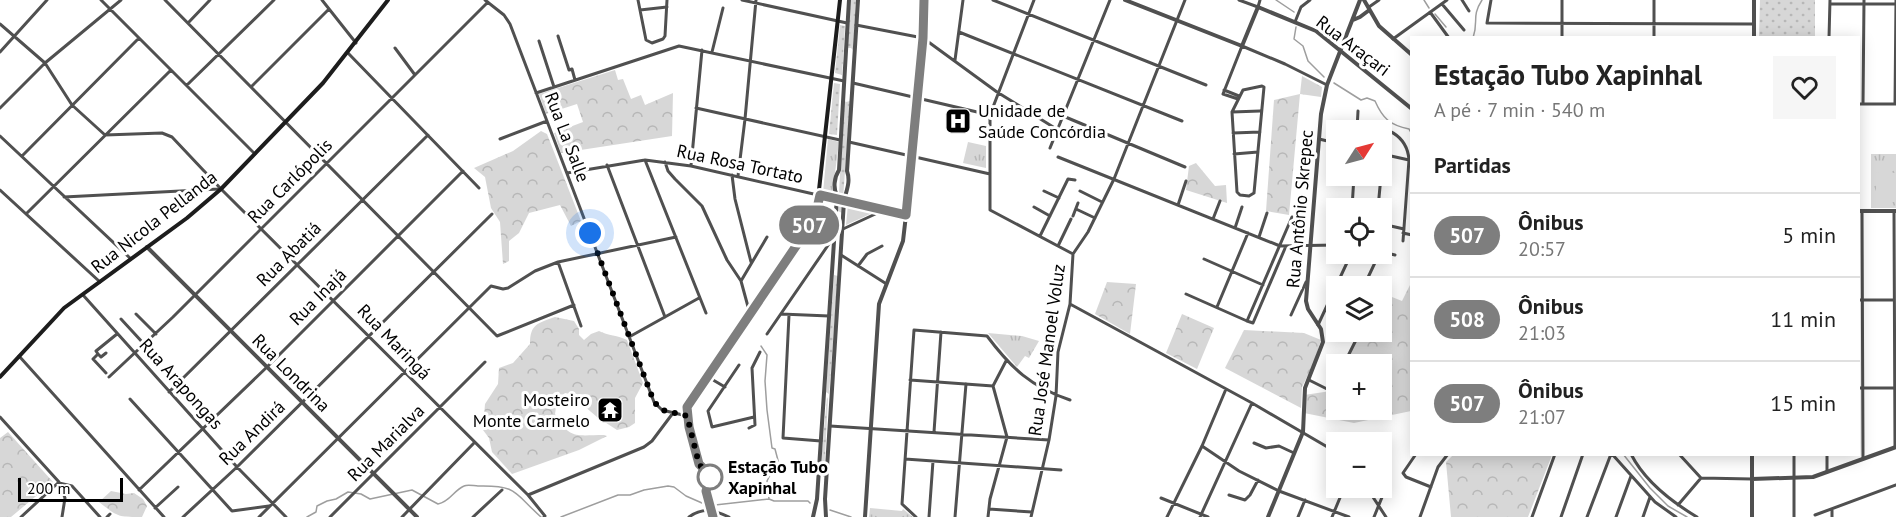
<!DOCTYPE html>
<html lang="pt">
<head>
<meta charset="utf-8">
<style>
	:root { --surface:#fff; --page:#f6f6f6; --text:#222; --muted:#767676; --line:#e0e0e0 }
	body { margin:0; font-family:"PT Sans",sans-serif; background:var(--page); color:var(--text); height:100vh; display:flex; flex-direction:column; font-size:22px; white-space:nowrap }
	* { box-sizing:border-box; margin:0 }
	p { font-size:20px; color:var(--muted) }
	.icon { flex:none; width:33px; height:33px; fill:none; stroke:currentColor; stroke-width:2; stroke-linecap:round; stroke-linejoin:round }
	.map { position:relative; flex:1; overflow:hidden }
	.details { position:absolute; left:1410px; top:36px; width:450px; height:420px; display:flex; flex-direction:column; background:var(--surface); border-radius:0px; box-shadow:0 3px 15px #0003 }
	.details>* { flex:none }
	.badge { padding:0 12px; border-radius:20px; font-size:21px; line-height:39px }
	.needle { width:39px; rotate:54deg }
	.controls { position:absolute; left:1326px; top:120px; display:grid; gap:12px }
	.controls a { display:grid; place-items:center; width:66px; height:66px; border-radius:0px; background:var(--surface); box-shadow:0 3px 15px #0003; font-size:30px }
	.scale { position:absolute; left:18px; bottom:15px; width:105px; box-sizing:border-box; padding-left:6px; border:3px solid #000; border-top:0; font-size:16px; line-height:21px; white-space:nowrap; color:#000; -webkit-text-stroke:4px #fff; paint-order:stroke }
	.you { position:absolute; width:30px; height:30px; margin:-15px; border:4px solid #fff; border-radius:50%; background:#1a73e8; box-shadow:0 0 0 9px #1a73e833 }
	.map>.badge { position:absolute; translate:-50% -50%; box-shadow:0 0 0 3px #fff }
	h2 { padding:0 24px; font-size:22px; line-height:54px }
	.round { display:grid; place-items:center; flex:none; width:63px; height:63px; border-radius:0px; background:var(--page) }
	.overview { display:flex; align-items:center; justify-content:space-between; height:102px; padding:0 24px }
	h1 { font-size:28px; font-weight:700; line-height:45px }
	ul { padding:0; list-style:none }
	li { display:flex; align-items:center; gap:18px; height:84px; padding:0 24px; border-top:2px solid var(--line) }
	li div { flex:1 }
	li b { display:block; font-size:22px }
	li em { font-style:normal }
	li .badge { min-width:66px; font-weight:700; text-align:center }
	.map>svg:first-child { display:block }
</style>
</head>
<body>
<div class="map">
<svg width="1896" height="517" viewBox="0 0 1896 517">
	<defs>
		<pattern id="grass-dots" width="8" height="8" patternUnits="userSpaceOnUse" patternTransform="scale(1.5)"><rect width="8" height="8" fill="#d7d7d7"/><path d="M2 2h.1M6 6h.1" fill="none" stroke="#b7b7b7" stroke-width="1.8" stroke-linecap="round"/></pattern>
		<pattern id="forest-crowns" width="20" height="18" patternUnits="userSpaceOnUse" patternTransform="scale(1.5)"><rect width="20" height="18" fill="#d7d7d7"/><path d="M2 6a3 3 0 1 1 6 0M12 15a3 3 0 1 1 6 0" fill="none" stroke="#b7b7b7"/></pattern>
		<pattern id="park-tufts" width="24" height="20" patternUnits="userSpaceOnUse" patternTransform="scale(1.5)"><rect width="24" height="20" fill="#d7d7d7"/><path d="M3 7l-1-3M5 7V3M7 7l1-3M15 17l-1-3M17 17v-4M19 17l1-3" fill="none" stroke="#b7b7b7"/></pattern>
	</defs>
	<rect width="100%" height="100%" fill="#fff"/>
	<path fill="url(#grass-dots)" d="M850 0H856L853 50 851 48H847Z
		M1760 0H1815V37H1759Z
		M840 25 845 26 842 75 835 73Z
		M834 83 840 84 837 135 829 134Z
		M844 100 846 102 850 101 842 213 838 211Z
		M834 275 838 276 829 394 826 392Z
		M827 397 828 399 824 477 822 475V451Z"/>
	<path fill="url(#forest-crowns)" d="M615 70 618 80 623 79 631 99 641 95 645 105 673 93 672 136 561 153 554 133 583 122 577 104 546 114 539 94Z
		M1300 94 1289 215 1266 211 1274 100Z
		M541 131 547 134 581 221 571 226 560 205 529 213 519 233 509 241V261L503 264 500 222 491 208 485 177 474 168 513 151Z
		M1196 163 1215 186 1226 185 1227 203 1186 190 1189 166Z
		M1107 282 1136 284 1130 334 1095 314Z
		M1411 283V411L1354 423 1304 413V395L1331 391 1336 380V410H1382V364H1344L1360 332H1382V293L1402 301Z
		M1182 314 1214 328 1197 369 1166 353Z
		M555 317 574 321 579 329V335L584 340 591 334 599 331C608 336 618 335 627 340L643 383 635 398V423L629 427 617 430 597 417 570 394 565 393 557 401 555 414C570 440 576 435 604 435L607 436 579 450 512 474 492 452 489 438 483 430 485 404 498 384 499 368 513 363 530 344C530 324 538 323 555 317Z
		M1244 330 1304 333 1321 340 1313 365 1302 387 1301 408 1225 368Z
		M8 432 53 482 11 517H0V438Z
		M1453 455V454L1552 455 1528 517H1451L1446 462Z
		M111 491 126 494 134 493 143 499 147 506 142 517C118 517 118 517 99 502Z"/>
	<path fill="url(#park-tufts)" d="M1302 76 1322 87 1321 97 1300 94Z
		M828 139 839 142 832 196 823 193Z
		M968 142 986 146V168L963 163Z
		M1871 154H1896V208H1871Z
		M848 204 879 210 846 225Z
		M988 333 1022 336 1039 341 1029 358 1025 356 1017 367Z
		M870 508 902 511 903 509 913 517H869Z"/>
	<path fill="#d7d7d7" d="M1876 172 1896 173V202H1876Z"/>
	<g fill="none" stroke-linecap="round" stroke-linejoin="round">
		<path stroke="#9e9e9e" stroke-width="1.5" d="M1276 0 1294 12
			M1424 0 1429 8
			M1435 14 1446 27
			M1296 27 1294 39 1303 46 1308 61 1324 77
			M1473 38C1479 21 1471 17 1482 0
			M1334 83 1361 100 1367 98 1375 101C1383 119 1390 125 1409 129L1412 134
			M761 346 767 355 765 381 767 410 772 448 775 449 780 468 779 472 770 475 767 481 769 499
			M1623 454 1650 488 1668 506 1687 517
			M715 505 769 499 774 501H808L810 503
			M830 510 851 517
			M307 517 316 512 317 506 327 501 336 499 348 492 361 494 370 499 412 490 438 504C450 502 454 490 464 486 468 484 474 486 478 486 518 485 514 493 541 517
			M561 517 618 495H630L644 490 668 486 674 487 686 496 702 503"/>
		<path stroke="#505050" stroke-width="3" d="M101 0 255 154
			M165 0 497 336 574 305
			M322 0 356 43
			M485 0 504 15 510 24 654 402 662 410 687 416
			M638 0 646 40 652 43 663 39 665 36 667 0
			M742 0 847 23
			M993 0 1206 85
			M1034 0 990 115V210L1073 254
			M1239 0 1258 7 1260 0
			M1462 0 1469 11
			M1491 0 1487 23 1754 24
			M1442 4 1464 30
			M1830 4H1896
			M1369 7 1379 0
			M640 10 667 7
			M1430 12 1449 38
			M1295 22 1301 7 1310 0
			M188 23 210 0
			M0 24 45 63 72 105 105 135 162 133 172 137 221 189 528 495 545 516 544 517
			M856 25 923 38 997 92 1058 130
			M959 32 1182 121
			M558 36 569 70 572 69 575 80
			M1562 38V0
			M1654 38V0
			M1829 38 1830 0
			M1393 39 1447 0
			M539 41 554 87
			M395 48 415 75
			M0 52 47 0
			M712 52 723 8
			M348 53 479 188
			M955 60 963 0
			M853 83 990 115
			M187 85 274 0
			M1262 86 1264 87 1254 193 1249 196 1240 195 1237 192 1232 112 1243 90Z
			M251 87 329 9
			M1224 90 1239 96
			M536 93 679 46 844 81
			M1238 99 1223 94 1242 46 1285 64 1327 85
			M1858 104H1896
			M1863 104 1864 0
			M1895 104 1896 0
			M0 108 45 63 121 0
			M696 108 840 140
			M1232 112 1260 111
			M1063 116 1185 167
			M1357 121C1381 127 1407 131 1409 160L1403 241
			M1357 130 1358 111
			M1233 133 1260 132
			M0 136 131 259
			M500 139 547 121
			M1319 139 1336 143
			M849 142 990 174
			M1050 148 1110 0
			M1234 154 1258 152
			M1382 154 1409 160
			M22 156 139 38
			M1058 157 1280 246 1336 245
			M645 160 706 313
			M665 162 668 171 675 179 702 206 727 260 741 281 750 314
			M607 165 665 317
			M691 166 702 50
			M1382 169 1383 154
			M567 173 645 160 691 166 818 195
			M732 175 735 199 751 262
			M738 176 745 119 756 0
			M0 190 100 282
			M1044 191 1059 198
			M1080 191 1102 202
			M64 197 219 189
			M1178 205 1186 181
			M1034 207 1050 216
			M1352 208 1354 176
			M1378 208 1381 176
			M1076 209 1095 218
			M1862 211 1863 459
			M1894 211 1895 447
			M26 214 171 70
			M1073 216 1078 203
			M1213 219 1220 201
			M1382 224 1404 229
			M1235 228 1242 207
			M843 229 884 210
			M1403 233 1412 235
			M1040 236 1068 179 1075 180
			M1259 237 1267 213
			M1058 246 1071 219
			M1382 252 1395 255
			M841 255 885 283
			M1204 259 1263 285
			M558 262 581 326
			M858 266 867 254 882 246
			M741 281 767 237
			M1364 286 1379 254
			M1186 294 1247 321
			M83 295 237 467 286 517
			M1858 300H1894
			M1070 304 1252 403 1336 452
			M1217 307 1248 233
			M1326 310 1336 315
			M136 314 156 334
			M781 314 829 316
			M789 315 783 438 821 441
			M1291 315 1306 282
			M121 319 144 344
			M1247 321 1292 217
			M1247 321 1253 323 1286 246
			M1318 325 1351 254
			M767 334 833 238
			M629 337 699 298
			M98 354 101 357 106 353
			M19 356 164 517
			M1344 364 1360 332
			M739 365 708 411 712 427 754 417
			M106 373 93 359 98 354 96 351 117 334
			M109 377 173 317 488 2
			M708 377 725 387
			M910 380 993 386
			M1309 380 1331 391 1336 380
			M1858 388H1896
			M169 392 428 135
			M130 399 232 511 269 506
			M0 417 59 482 65 498 62 517
			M830 426 1049 440
			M749 428 755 425 752 368 760 352
			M934 432 941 332
			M1254 443 1266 448 1279 446 1294 453
			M1202 446 1239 471 1279 491 1349 517
			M1416 454 1403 473 1406 477 1431 487
			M1612 454 1655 502 1676 517
			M1631 454C1644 480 1672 502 1697 517
			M1679 454 1701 478
			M905 459 1061 470
			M1827 472V454
			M59 483 72 486 100 517
			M1367 488 1386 517
			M139 490 267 367 463 171
			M528 495 644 447 652 441 673 413
			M1229 495 1245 500 1250 495 1258 480
			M1161 498 1208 517
			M1678 505 1701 478 1752 479
			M155 508 178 487
			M989 509 1032 512
			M1832 509V517
			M1815 515 1896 485
			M21 517 59 482
			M107 517 110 514
			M183 517 237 467 492 214
			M259 517 491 286 503 289 508 288 535 271 558 262 676 237
			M330 517 485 362
			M402 517 474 443
			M473 517 502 490
			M689 517C703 507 714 510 729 517
			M916 517 902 504 914 330 987 336C1011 368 1031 387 1070 400
			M929 517 933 461
			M955 517 966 384
			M988 517 990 499 1007 437 993 386 1006 361
			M1031 517 1049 440 1056 396 1058 352 1070 304 1073 254 1088 232 1114 179 1185 0
			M1167 517 1202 446 1226 389
			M1200 517 1252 403
			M1298 517 1305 500
			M1332 517 1344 488
			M1374 517 1389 480
			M1420 517 1438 467 1448 454
			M1532 517 1555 454
			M1561 517 1583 454
			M1587 517 1611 454
			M1616 517 1631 476
			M1643 517 1650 497
			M1794 517V454"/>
		<path stroke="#505050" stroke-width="4" d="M1125 0 1242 46 1258 7 1316 31 1412 109
			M1364 0 1379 26 1412 55
			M1353 20 1360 17 1368 11
			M1754 38V0
			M1858 211H1896
			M147 247 417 517
			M1752 479 1813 477 1896 447
			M813 517 817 499 837 196C833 188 834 178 839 170L849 0
			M826 517 825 499 844 201C846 191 851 182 847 171L858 0
			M865 517 879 304 903 241 906 215
			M1268 517 1303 432 1305 388 1323 342 1321 329 1308 309 1306 301 1321 114 1327 85 1360 0
			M1752 517V454"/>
		<path stroke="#1d1d1d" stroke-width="4" d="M820 195 906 215 923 38 924 0
			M0 377 64 308 187 218 221 189 323 83 388 0
			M713 517 689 427 687 407 811 224 817 208 840 0"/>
	</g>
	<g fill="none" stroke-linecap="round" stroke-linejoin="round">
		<g stroke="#fff" stroke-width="14">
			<path id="line" d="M713 517 706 491 710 478 706 471 699 464 689 427 687 407 811 224 817 208 820 195 906 215 923 38 924 0"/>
		</g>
		<use href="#line" stroke="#7e7e7e" stroke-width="9"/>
		<path stroke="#000" stroke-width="6" stroke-dasharray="0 10.8" d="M590 233 654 402 662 410 687 416 699 464 710 477"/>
	</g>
	<defs>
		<g id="hospital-square" transform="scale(1.35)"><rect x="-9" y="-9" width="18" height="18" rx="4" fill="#000" stroke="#fff"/><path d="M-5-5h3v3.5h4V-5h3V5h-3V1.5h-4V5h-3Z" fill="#fff"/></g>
		<g id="temple-square" transform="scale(1.35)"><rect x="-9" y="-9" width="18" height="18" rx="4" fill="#000" stroke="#fff"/><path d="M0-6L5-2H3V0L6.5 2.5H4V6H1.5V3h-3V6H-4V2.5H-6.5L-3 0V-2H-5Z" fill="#fff"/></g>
	</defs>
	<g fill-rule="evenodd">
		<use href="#hospital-square" x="958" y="121"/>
		<use href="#temple-square" x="610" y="410"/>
	</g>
	<circle fill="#fff" stroke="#7e7e7e" stroke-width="3" cx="710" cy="477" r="12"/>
	<g text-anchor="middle" stroke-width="6" stroke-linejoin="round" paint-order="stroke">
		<g font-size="18" fill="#000" stroke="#fff">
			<text transform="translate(1353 46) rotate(37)" y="6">Rua Araçari</text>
			<text transform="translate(567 137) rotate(69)" y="6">Rua La Salle</text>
			<text transform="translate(740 164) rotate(12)" y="6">Rua Rosa Tortato</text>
			<text transform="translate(290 181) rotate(-45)" y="6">Rua Carlópolis</text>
			<text transform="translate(1300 209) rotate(-85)" y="6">Rua Antônio Skrepec</text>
			<text transform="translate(154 222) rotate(-38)" y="6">Rua Nicola Pellanda</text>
			<text transform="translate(289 254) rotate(-45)" y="6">Rua Abatiá</text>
			<text transform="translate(318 297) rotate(-45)" y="6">Rua Inajá</text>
			<text transform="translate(394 342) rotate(46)" y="6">Rua Maringá</text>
			<text transform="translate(1047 350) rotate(-82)" y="6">Rua José Manoel Voluz</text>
			<text transform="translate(291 373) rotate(45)" y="6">Rua Londrina</text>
			<text transform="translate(181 384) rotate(48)" y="6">Rua Arapongas</text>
			<text transform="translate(252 433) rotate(-44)" y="6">Rua Andirá</text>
			<text transform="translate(386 443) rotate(-45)" y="6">Rua Marialva</text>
		</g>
		<g font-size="18" fill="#000" stroke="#fff" text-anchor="start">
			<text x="978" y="117">Unidade de<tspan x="978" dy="21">Saúde Concórdia</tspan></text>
			<text x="590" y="406" text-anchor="end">Mosteiro<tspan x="590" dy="21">Monte Carmelo</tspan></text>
		</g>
		<g font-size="18" font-weight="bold" fill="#000" stroke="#fff" text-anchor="start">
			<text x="728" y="473">Estação Tubo<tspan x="728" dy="21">Xapinhal</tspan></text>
		</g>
	</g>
</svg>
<div class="controls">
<a><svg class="needle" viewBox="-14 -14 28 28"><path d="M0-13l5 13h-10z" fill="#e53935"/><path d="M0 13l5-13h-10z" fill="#767676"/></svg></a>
<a><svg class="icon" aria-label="locate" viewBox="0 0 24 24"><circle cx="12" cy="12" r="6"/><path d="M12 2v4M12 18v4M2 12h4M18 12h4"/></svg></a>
<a><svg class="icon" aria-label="layers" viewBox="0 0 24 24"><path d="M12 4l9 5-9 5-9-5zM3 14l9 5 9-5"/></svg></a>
<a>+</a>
<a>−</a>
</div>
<div class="scale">200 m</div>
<div class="you" style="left:590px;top:233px"></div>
<b class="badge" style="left:809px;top:225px;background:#7e7e7e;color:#fff">507</b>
<section class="details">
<div class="overview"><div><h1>Estação Tubo Xapinhal</h1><p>A pé · 7 min · 540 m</p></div><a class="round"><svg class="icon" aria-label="heart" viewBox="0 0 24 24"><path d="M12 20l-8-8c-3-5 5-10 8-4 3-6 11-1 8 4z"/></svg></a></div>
<h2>Partidas</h2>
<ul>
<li><span class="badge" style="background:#7e7e7e;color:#fff">507</span><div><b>Ônibus</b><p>20:57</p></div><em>5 min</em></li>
<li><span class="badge" style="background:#7e7e7e;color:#fff">508</span><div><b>Ônibus</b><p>21:03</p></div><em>11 min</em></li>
<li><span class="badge" style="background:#7e7e7e;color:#fff">507</span><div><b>Ônibus</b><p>21:07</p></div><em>15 min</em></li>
</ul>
</section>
</div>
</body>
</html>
